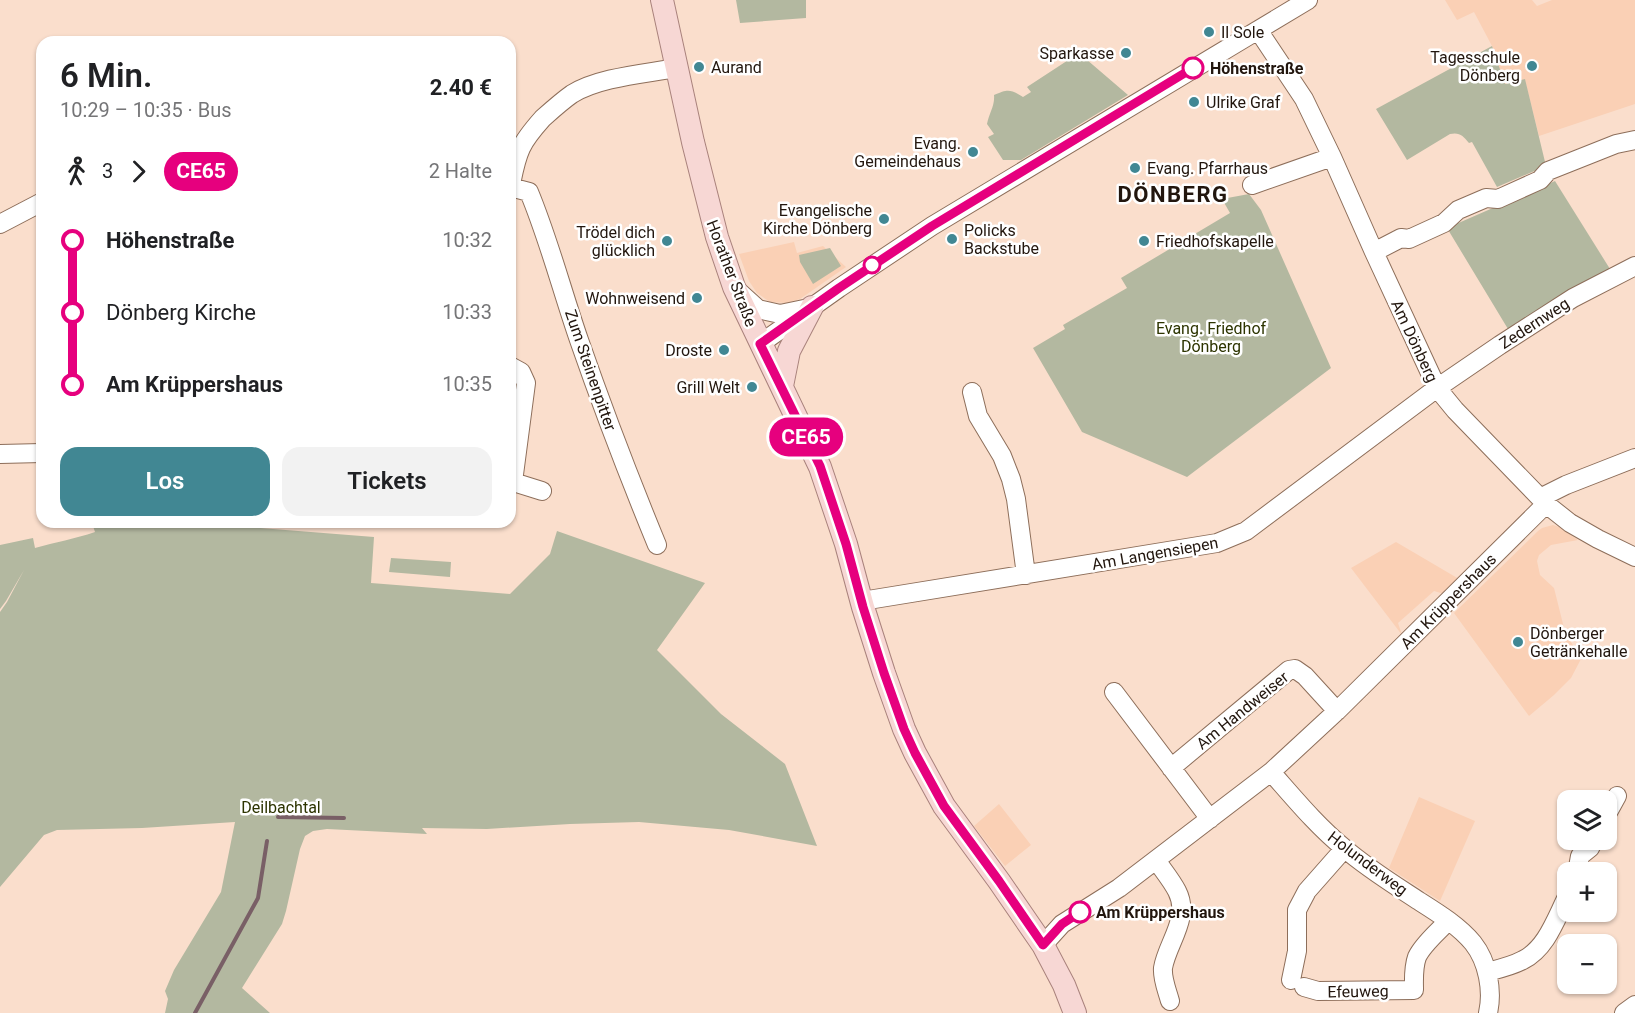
<!DOCTYPE html>
<html lang="de">
<head>
<meta charset="utf-8">
<style>
	:root { --surface:#fff; --page:#f2f2f2; --text:#202124; --muted:#757577; --accent:#418793 }
	body { margin:0; font-family:Roboto,sans-serif; background:var(--page); color:var(--text); height:100vh; display:flex; flex-direction:column; font-size:22px; white-space:nowrap }
	* { box-sizing:border-box; margin:0 }
	p { font-size:20px; color:var(--muted) }
	.icon { flex:none; width:33px; height:33px; fill:none; stroke:currentColor; stroke-width:2; stroke-linecap:round; stroke-linejoin:round }
	.map { position:relative; flex:1; overflow:hidden }
	.details { position:absolute; left:36px; top:36px; width:480px; height:492px; display:flex; flex-direction:column; background:var(--surface); border-radius:18px; box-shadow:0 2px 4px #0004 }
	.details>* { flex:none }
	.badge { padding:0 12px; border-radius:20px; font-size:21px; line-height:39px }
	.controls { position:absolute; left:1557px; top:790px; display:grid; gap:12px }
	.controls a { display:grid; place-items:center; width:60px; height:60px; border-radius:12px; background:var(--surface); box-shadow:0 2px 4px #0004; font-size:30px }
	.map>.badge { position:absolute; translate:-50% -50%; box-shadow:0 0 0 3px #fff }
	.legs { display:flex; align-items:center; gap:9px; height:66px; padding:0 24px; font-size:20px }
	.legs p { margin-inline-start:auto }
	.summary { display:flex; align-items:center; justify-content:space-between; height:102px; padding:0 24px }
	h1 { font-size:33px; font-weight:600; line-height:45px }
	.cta { display:flex; gap:12px; margin-top:auto; padding:12px 24px }
	.cta a { flex:1; height:69px; border-radius:18px; background:var(--accent); color:#fff; font-size:24px; font-weight:600; line-height:69px; text-align:center }
	.cta a+a { background:var(--page); color:var(--text) }
	ul { padding:0 24px; list-style:none }
	li { display:flex; align-items:center; gap:21px; height:72px; font-size:22px }
	li i { display:grid; place-items:center; width:9px; height:100%; margin:0 8px; background:currentColor }
	li i::after { content:''; width:15px; height:15px; margin:-8px; border:4px solid; border-radius:50%; background:var(--surface) }
	li p { margin-inline-start:auto }
	li:first-child i { background:linear-gradient(#0000 50%,currentColor 0) }
	li:last-child i { background:linear-gradient(currentColor 50%,#0000 0) }
	.map>svg:first-child { display:block }
</style>
</head>
<body>
<div class="map">
<svg width="1635" height="1013" viewBox="0 0 1635 1013">
	<rect width="100%" height="100%" fill="#fadecc"/>
	<path fill="#fad0b5" d="M1445 0H1532L1537 6 1552 0H1635V104L1539 136 1525 80 1505 85 1492 46 1474 12 1457 20Z
		M794 242 797 253 823 246 846 267 800 299 786 303 770 302 757 293 749 281 739 254Z
		M1553 525 1559 527 1578 540 1551 545 1539 555 1537 561 1540 575 1554 588 1565 632 1581 659 1571 678 1554 695 1529 716 1454 613 1538 531 1542 528Z
		M1396 542 1459 579 1444 594 1434 591 1398 623 1402 635 1351 568Z
		M1419 797 1475 821 1440 901 1389 868Z
		M999 804 1031 845 1005 866 974 826Z"/>
	<path fill="#b3b8a0" d="M736 0H806V18L740 23Z
		M1492 46 1505 84 1525 79 1546 166 1497 187 1472 142 1469 143C1463 136 1460 132 1450 134L1407 160 1376 109Z
		M1079 53 1128 95 1021 160H1003L988 137 994 134 987 124C989 113 995 106 994 95 1008 89 1010 89 1023 97L1031 92 1027 87Z
		M1555 181 1610 269 1508 329 1447 228Z
		M1249 194 1261 210 1331 368 1187 477 1082 432 1033 348 1065 329 1063 325 1127 288 1121 278 1230 213 1222 199Z
		M830 248 841 266 813 284 800 262 799 255Z
		M111 522H183L374 537 371 583 510 594 550 554 557 531 705 583 657 650 721 714 785 764 817 846 729 830 639 822 570 824 487 829 422 828 427 834 327 829 313 831 305 836 300 849 286 911 282 924 242 988 270 1013H165L168 999 165 991 174 970 221 892 235 822 142 828 57 830 44 835 0 887V612L7 602 24 570 6 601 0 609V545L33 538 35 548C55 542 75 539 95 532L93 526Z
		M391 558 451 562 450 577 389 572Z"/>
	<g fill="none" stroke-linecap="round" stroke-linejoin="round">
		<path stroke="#795f66" stroke-width="4" d="M278 817 344 818
			M195 1013 258 898 267 841"/>
		<g stroke="#8d6e5a" stroke-width="20">
			<path id="minor" d="M1258 30 1304 99 1332 157 1374 252 1437 388 1455 410 1546 504 1570 523 1598 539 1635 557
				M1252 185 1332 157
				M510 187 529 192C549 240 562 291 579 340 603 409 629 477 657 545
				M510 189C513 175 515 161 521 148 526 137 535 127 543 118 552 110 562 101 572 94 600 77 644 74 676 68
				M0 224 42 202
				M1374 252 1401 238 1409 239 1444 223 1458 210 1486 198 1498 199 1540 180 1548 171 1616 144 1635 140
				M738 291 758 309 780 314 804 309
				M760 344 839 288 932 226 1308 0
				M510 366 521 372 526 383 513 482
				M972 392 978 416 1002 456 1011 479 1016 499 1026 575
				M0 454 42 453
				M510 481 542 491
				M1540 498 1566 485 1635 458
				M862 601 1217 543 1246 531 1437 388 1500 345 1573 298 1635 266
				M1114 692 1210 819
				M1171 768 1289 670 1295 669 1305 676 1337 711
				M1271 772C1294 798 1317 826 1344 848 1367 868 1393 884 1419 901 1438 913 1459 926 1473 943 1488 962 1493 991 1488 1013
				M1606 816 1617 796
				M1156 860C1163 870 1172 881 1177 891 1191 918 1167 943 1163 968 1162 979 1167 990 1170 1001
				M1577 873 1580 856 1590 848 1594 840
				M1043 945 1062 924 1119 888 1271 772 1337 711 1546 504
				M1487 972C1499 969 1512 966 1523 960 1547 948 1556 918 1568 895
				M1291 980 1297 951V910L1307 891 1344 849
				M1304 987 1318 991 1414 990C1414 980 1413 968 1417 957 1423 944 1438 932 1448 921
				M1624 1013 1635 1005"/>
		</g>
		<g stroke="#a9827c" stroke-width="24">
			<path id="major" d="M662 0 693 142 717 237 734 287 820 467 846 544 863 607 884 673 904 729 915 753 944 806 999 881 1043 945 1064 985 1075 1013
				M782 386 789 351 812 307"/>
		</g>
		<use href="#minor" stroke="#fff" stroke-width="18"/>
		<use href="#major" stroke="#f7d7d4" stroke-width="22"/>
	</g>
	<g fill="none" stroke-linecap="round" stroke-linejoin="round">
		<g stroke="#fff" stroke-width="14">
			<path id="line-1" d="M1080 912 1062 924 1043 945 999 881 944 806 915 753 904 729 884 673 863 607 846 544 820 466 760 344 839 288 932 226 1193 68"/>
		</g>
		<use href="#line-1" stroke="#e6007e" stroke-width="9"/>
	</g>
	<g fill="#418793" stroke="#fff" stroke-width="2">
		<circle cx="1209" cy="32" r="6"/>
		<circle cx="1126" cy="53" r="6"/>
		<circle cx="1532" cy="66" r="6"/>
		<circle cx="699" cy="67" r="6"/>
		<circle cx="1194" cy="102" r="6"/>
		<circle cx="973" cy="152" r="6"/>
		<circle cx="1135" cy="168" r="6"/>
		<circle cx="884" cy="219" r="6"/>
		<circle cx="952" cy="239" r="6"/>
		<circle cx="667" cy="241" r="6"/>
		<circle cx="1144" cy="241" r="6"/>
		<circle cx="697" cy="298" r="6"/>
		<circle cx="724" cy="350" r="6"/>
		<circle cx="752" cy="387" r="6"/>
		<circle cx="1518" cy="642" r="6"/>
	</g>
	<g fill="#fff" stroke="#e6007e" stroke-width="3">
		<circle cx="1193" cy="68" r="10"/>
		<circle cx="872" cy="265" r="8"/>
		<circle cx="1080" cy="912" r="10"/>
	</g>
	<g text-anchor="middle" stroke-width="5" stroke-linejoin="round" paint-order="stroke">
		<g font-size="16" fill="#22160e" stroke="#fff" text-anchor="end">
			<text x="1221" y="38" text-anchor="start">Il Sole</text>
			<text x="1114" y="59">Sparkasse</text>
			<text x="1520" y="63">Tagesschule<tspan x="1520" dy="18">Dönberg</tspan></text>
			<text x="711" y="73" text-anchor="start">Aurand</text>
			<text x="1206" y="108" text-anchor="start">Ulrike Graf</text>
			<text x="961" y="149">Evang.<tspan x="961" dy="18">Gemeindehaus</tspan></text>
			<text x="1147" y="174" text-anchor="start">Evang. Pfarrhaus</text>
			<text x="872" y="216">Evangelische<tspan x="872" dy="18">Kirche Dönberg</tspan></text>
			<text x="964" y="236" text-anchor="start">Policks<tspan x="964" dy="18">Backstube</tspan></text>
			<text x="655" y="238">Trödel dich<tspan x="655" dy="18">glücklich</tspan></text>
			<text x="1156" y="247" text-anchor="start">Friedhofskapelle</text>
			<text x="685" y="304">Wohnweisend</text>
			<text x="712" y="356">Droste</text>
			<text x="740" y="393">Grill Welt</text>
			<text x="1530" y="639" text-anchor="start">Dönberger<tspan x="1530" dy="18">Getränkehalle</tspan></text>
		</g>
		<g font-size="16" font-weight="bold" fill="#22160e" stroke="#fff" text-anchor="start">
			<text x="1210" y="74">Höhenstraße</text>
			<text x="1096" y="918">Am Krüppershaus</text>
		</g>
		<g font-size="16" fill="#22160e" stroke="#fff">
			<text transform="translate(732 273) rotate(69)" y="6">Horather Straße</text>
			<text transform="translate(1534 323) rotate(-33)" y="6">Zedernweg</text>
			<text transform="translate(1415 341) rotate(65)" y="6">Am Dönberg</text>
			<text transform="translate(591 370) rotate(71)" y="6">Zum Steinenpitter</text>
			<text transform="translate(1155 553) rotate(-10)" y="6">Am Langensiepen</text>
			<text transform="translate(1448 601) rotate(-45)" y="6">Am Krüppershaus</text>
			<text transform="translate(1242 710) rotate(-39)" y="6">Am Handweiser</text>
			<text transform="translate(1368 863) rotate(37)" y="6">Holunderweg</text>
			<text transform="translate(1358 991) rotate(-1)" y="6">Efeuweg</text>
		</g>
		<g font-size="16" fill="#2d3400" stroke="#fff">
			<text x="1211" y="334">Evang. Friedhof<tspan x="1211" dy="18">Dönberg</tspan></text>
			<text x="281" y="813">Deilbachtal</text>
		</g>
		<g font-size="22" font-weight="bold" letter-spacing="1.5" fill="#22160e" stroke="#fff">
			<text x="1173" y="202">DÖNBERG</text>
		</g>
	</g>
</svg>
<div class="controls">
<a><svg class="icon" aria-label="layers" viewBox="0 0 24 24"><path d="M12 4l9 5-9 5-9-5zM3 14l9 5 9-5"/></svg></a>
<a>+</a>
<a>−</a>
</div>
<b class="badge" style="left:806px;top:437px;background:#e6007e;color:#fff">CE65</b>
<section class="details">
<div class="summary"><div><h1>6 Min.</h1><p>10:29 – 10:35 · Bus</p></div><b>2.40 €</b></div>
<div class="legs"><svg class="icon" aria-label="walk" viewBox="0 0 24 24"><circle cx="13" cy="4" r="2"/><path d="M13 8l-2 6 4 7M11 14l-3 7M7 12l3-4h3l4 4"/></svg>3<svg class="icon" aria-label="forward" viewBox="0 0 24 24"><path d="M9 5l7 7-7 7"/></svg><b class="badge" style="background:#e6007e;color:#fff">CE65</b><p>2 Halte</p></div>
<ul>
<li><i style="color:#e6007e"></i><b>Höhenstraße</b><p>10:32</p></li>
<li><i style="color:#e6007e"></i><span>Dönberg Kirche</span><p>10:33</p></li>
<li><i style="color:#e6007e"></i><b>Am Krüppershaus</b><p>10:35</p></li>
</ul>
<div class="cta"><a>Los</a><a>Tickets</a></div>
</section>
</div>
</body>
</html>
